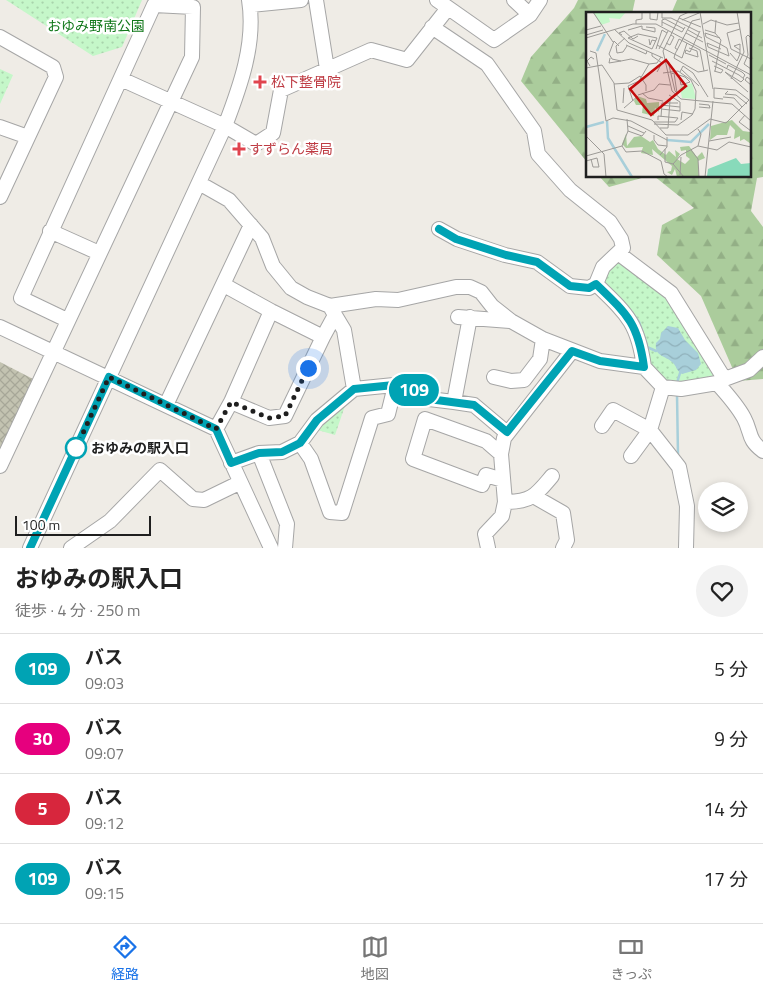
<!DOCTYPE html>
<html lang="ja">
<head>
<meta charset="utf-8">
<style>
	:root { --surface:#fff; --page:#f2f2f2; --text:#222; --muted:#767676; --line:#e0e0e0; --accent:#1a73e8 }
	body { margin:0; font-family:"Titillium Web","Noto Sans JP",sans-serif; background:var(--page); color:var(--text); height:100vh; display:flex; flex-direction:column; font-size:19px; white-space:nowrap }
	* { box-sizing:border-box; margin:0 }
	p { font-size:16px; color:var(--muted) }
	.icon { flex:none; width:28px; height:28px; fill:none; stroke:currentColor; stroke-width:2; stroke-linecap:round; stroke-linejoin:round }
	.map { position:relative; height:548px; overflow:hidden }
	.side { display:flex; flex-direction:column; background:var(--surface); flex:1 }
	.side>* { flex:none }
	.badge { padding:0 10px; border-radius:16px; font-size:18px; line-height:32px }
	.tools { position:absolute; left:698px; top:482px; display:grid; gap:10px }
	.tools a { display:grid; place-items:center; width:50px; height:50px; border-radius:50%; background:var(--surface); box-shadow:0 2px 8px #0003; font-size:25px }
	.scale { position:absolute; left:15px; bottom:12px; width:136px; box-sizing:border-box; padding-left:5px; border:2px solid #1f1f1f; border-top:0; font-size:14px; line-height:18px; white-space:nowrap; color:#1f1f1f; -webkit-text-stroke:4px #fff; paint-order:stroke }
	.you { position:absolute; width:25px; height:25px; margin:-12px; border:4px solid #fff; border-radius:50%; background:#1a73e8; box-shadow:0 0 0 8px #1a73e833 }
	.map>.badge { position:absolute; translate:-50% -50%; box-shadow:0 0 0 2px #fff }
	.round { display:grid; place-items:center; flex:none; width:52px; height:52px; border-radius:26px; background:var(--page) }
	.overview { display:flex; align-items:center; justify-content:space-between; height:85px; padding:0 15px }
	h1 { font-size:24px; font-weight:700; line-height:38px }
	ul { padding:0; list-style:none }
	li { display:flex; align-items:center; gap:15px; height:70px; padding:0 15px; border-top:1px solid var(--line) }
	li div { flex:1 }
	li b { display:block; font-size:19px }
	li em { font-style:normal }
	li .badge { min-width:55px; font-weight:700; text-align:center }
	.dock { display:flex; justify-content:space-around; align-items:center; height:70px; border-top:1px solid var(--line); background:var(--surface); font-size:14px; color:var(--muted) }
	.dock a { display:grid; justify-items:center; gap:2px }
	.dock .active { color:var(--accent) }
	.map>svg:first-child { display:block }
</style>
</head>
<body>
<div class="map">
<svg width="763" height="548" viewBox="0 0 763 548">
	<defs>
		<pattern id="construction-cross-hatch" width="8" height="8" patternUnits="userSpaceOnUse" patternTransform="scale(1.25)"><rect width="8" height="8" fill="#c3c3b1"/><path d="M0 0l8 8M0 8l8-8" fill="none" stroke="#a7a798"/></pattern>
		<pattern id="forest-firs" width="22" height="20" patternUnits="userSpaceOnUse" patternTransform="scale(1.25)"><rect width="22" height="20" fill="#abcc9c"/><path d="M5 1l3.5 6h-7zM16 11l3.5 6h-7z" fill="#93af86"/></pattern>
		<pattern id="park-dots" width="8" height="8" patternUnits="userSpaceOnUse" patternTransform="scale(1.25)"><rect width="8" height="8" fill="#c5f7c9"/><path d="M2 2h.1M6 6h.1" fill="none" stroke="#a9d3ac" stroke-width="1.8" stroke-linecap="round"/></pattern>
		<pattern id="water-waves" width="16" height="10" patternUnits="userSpaceOnUse" patternTransform="scale(1.25)"><rect width="16" height="10" fill="#a8cfda"/><path d="M0 5q4-4 8 0t8 0" fill="none" stroke="#90b1bb"/></pattern>
	</defs>
	<rect width="100%" height="100%" fill="#efece6"/>
	<path fill="url(#construction-cross-hatch)" d="M0 362 35 380 0 451Z"/>
	<path fill="url(#forest-firs)" d="M578 0H635L632 14H587V162L521 81 531 57 574 8Z
		M677 0H763V177L757 178 751 211 763 227V379L738 381 701 296 657 255 662 225 694 208 654 176H749V14H671Z
		M599 176H649L609 187Z"/>
	<path fill="url(#park-dots)" d="M6 0H142L122 47 93 56Z
		M0 69 13 75 0 104Z
		M619 257 669 294 719 375 701 384 660 382 600 282Z
		M347 400 335 435 314 429Z"/>
	<path fill="url(#water-waves)" d="M668 326 678 328 685 340 698 353 701 364 696 370 682 374C677 371 677 368 674 364 667 355 654 358 656 343L660 339 661 333Z"/>
	<g fill="none" stroke-linecap="round" stroke-linejoin="round">
		<path stroke="#a8cfda" stroke-width="2.5" d="M627 306 639 322 647 345
			M647 347 656 351
			M677 383 680 373
			M677 394 678 456"/>
		<g stroke="#a6a6a6" stroke-width="16">
			<path id="minor" d="M316 0 327 69
				M437 0 494 40 530 15 540 0
				M514 0 530 15
				M250 5 301 0
				M432 27 487 64 534 131 538 154 570 190 610 222 621 239 623 248 603 267 596 284C627 314 638 323 644 367
				M0 37 53 67 56 77 0 197
				M121 79 225 126 256 144 273 133 281 90 371 50 407 60 448 8
				M0 127 28 137
				M199 183 229 200 262 238 273 266 291 288 307 297 330 306 376 299 398 300 456 287H470L481 292 492 306 511 321 543 339 600 361 644 367 663 387 681 389 717 383 722 380V375L671 293 618 253
				M439 229 457 239 505 255 537 262 570 286 589 288 596 284
				M50 231 99 253
				M271 311 323 337 335 315 331 308
				M458 317 510 321
				M470 317 454 402 474 405 507 433
				M0 327 216 429 231 402 271 311 224 285
				M494 377 511 381 524 380 540 359 543 339
				M722 380 749 370 763 357
				M717 383C727 394 737 405 744 418 752 433 747 439 763 451
				M354 389 404 384 429 399 454 402
				M231 402 269 418 285 416 323 337
				M166 405 251 225
				M602 426 613 410 650 430 679 467 687 506 686 548
				M216 429 271 548
				M300 443 311 459 330 512 342 513 372 418 388 414 395 386
				M259 453 287 524 285 548
				M501 454 486 441 425 419 413 459 482 485 486 475 503 480
				M631 456 650 430 663 387
				M231 463 259 453 282 452 300 443 317 420 354 389 344 330 335 315
				M0 466 192 57 193 7 154 5 21 298 67 320
				M535 497 563 513 567 540 563 548
				M505 502C532 502 536 495 552 476
				M30 548 225 126C240 87 256 43 249 0
				M71 548 110 521 160 470 193 499 204 500 239 483
				M488 548 485 534 502 516 505 502 501 454 504 438 572 351"/>
		</g>
		<use href="#minor" stroke="#fff" stroke-width="14"/>
	</g>
	<g fill="none" stroke-linecap="round" stroke-linejoin="round">
		<g stroke="#fff" stroke-width="11">
			<path id="line" d="M30 548 109 377 216 429 231 463 259 453 282 452 300 443 317 420 354 389 404 384 429 399 474 405 507 432 572 351 600 361 644 367C638 323 627 314 596 284L589 288 570 286 537 262 506 255 456 239 439 229"/>
		</g>
		<use href="#line" stroke="#00a3b4" stroke-width="8"/>
		<path stroke="#1f1f1f" stroke-width="5" stroke-dasharray="0 9" d="M76 448 109 377 216 429 231 402 269 418 285 416 308 368"/>
	</g>
	<g fill="#e0444e" stroke="#fff" stroke-width="2">
		<path d="M257.5 74.5h5v5h5v5h-5v5h-5v-5h-5v-5h5z"/>
		<path d="M236.5 141.5h5v5h5v5h-5v5h-5v-5h-5v-5h5z"/>
	</g>
	<circle fill="#fff" stroke="#00a3b4" stroke-width="2.5" cx="76" cy="448" r="10"/>
	<g text-anchor="middle" stroke-width="5" stroke-linejoin="round" paint-order="stroke">
		<g font-size="14" fill="#11781a" stroke="#fff">
			<text x="96" y="31">おゆみ野南公園</text>
		</g>
		<g font-size="14" fill="#be3a42" stroke="#fff" text-anchor="start">
			<text x="271" y="87">松下整骨院</text>
			<text x="249" y="154">すずらん薬局</text>
		</g>
		<g font-size="14" font-weight="bold" fill="#1f1f1f" stroke="#fff" text-anchor="start">
			<text x="91" y="453">おゆみの駅入口</text>
		</g>
	</g>
	<g transform="translate(586 12)">
		<rect width="165" height="165" fill="#efece6"/>
		<path d="M51 84 60 87 61 91 73 90V100L69 96 68 104 56 101 57 93H50L48 89ZM146 108 157 119 164 120 165 132 158 127 154 129V124L148 127 149 118 144 113 141 123H131L124 128 125 114ZM40 122 41 134 48 125 55 124 64 130 67 128 72 137 80 143 83 139 90 145 89 138 94 142 91 147 99 152 104 147 100 144V138L95 139 94 135 103 134 111 145 116 140 119 146 112 149 113 165H91L89 157 86 163 81 160 85 159 86 154 66 137 67 143 55 141 57 135 40 136 36 132Z" fill="#abcc9c"/>
		<path d="M7 0H40L34 7 23 6 24 10 15 13ZM106 71 110 87 96 86 94 75Z" fill="#c5f7c9"/>
		<path d="M150 146 155 152 165 151V165L121 164 122 157Z" fill="#88daba"/>
		<path fill="none" stroke="#a8cfda" stroke-width="2.5" d="M11 39 19 22M21 109 22 126 46 165M0 115 18 110M81 128 105 130 123 112"/>
		<path fill="none" stroke="#9c9a96" stroke-width="1" d="M7 0 27 30M64 0V7L71 8 72 0M76 0V6H85L113 20M103 0 94 4 77 39 86 79 95 87 146 92 165 109M114 0 127 77M93 6 115 15M96 8 113 1M76 10 96 20 99 15M50 12V8L56 7V0M117 12 125 8 141 13 153 11M76 14V8L79 7 98 17M28 17 43 31 77 46M154 17 141 21 145 37 165 47M0 18 15 14M42 18 56 14V17L69 20V16L60 15M102 18 116 26M119 18 129 21 130 8M100 21 117 30M119 21 120 25 134 32 129 59M119 21 134 26M52 22 71 26 66 37 42 26ZM0 23 17 18M36 23 33 21 38 19 47 27 52 24M0 26 47 12H70L165 63M39 26 30 34 31 41 37 40 41 34M165 26 162 23 160 25 162 43 158 52 165 57M63 27 64 33 66 28 70 29M80 31 84 33 88 25 85 23M121 31 122 35 143 44 141 36 134 32 135 28 129 21M121 31 135 37M40 33 60 42 61 39M71 33 96 46 101 31M70 37 76 18 81 21M73 37 82 19M92 38 89 36 93 27 114 38 118 59 122 58M100 38 104 40 114 19M100 38 99 41 112 45 111 39 103 36M4 39 10 41 20 109 27 106 45 109 81 128M66 41V44L76 51 71 60M144 41 151 49 154 42V32L148 34 154 38M89 42 106 9 114 7M89 42 88 46 112 60 118 59M123 43 140 52M24 46 23 51 35 49 26 47 23 42 28 29 33 34M35 49 45 47 63 52M126 49 153 63 158 67 155 70M4 54 1 49 5 45 8 47M0 56 16 53 28 71 31 98 66 108 80 123H102L124 107 140 111 163 88 150 78 128 76V86L137 87M141 56 142 53 156 60 159 63 157 66M95 57 113 74M128 59 135 61 137 58 128 54M94 60 97 54 107 61 122 85M139 60 162 80M139 60 155 70M85 62 88 61 91 81 89 79 82 49 88 59M93 63 99 65 104 70 95 73ZM145 67 158 40 151 0M165 68 161 65 159 68 165 73M28 72 43 71 54 64 60 73V79M142 79 139 82 150 83 161 92M56 81 62 86 77 89M52 83 68 78 73 72 84 73M137 85 148 86 156 95M47 89 42 74 53 69 63 52 71 51 75 45M37 91 38 76M75 93 94 95M113 95 124 96 123 93 113 92M38 96 52 84M75 97 94 99V90L83 83M159 103 153 110 165 119M75 105 76 91H92M72 108V104L92 106M95 108 96 100 107 102M68 110H89L92 106M68 112 92 113 106 103 109 97 110 79 105 68 92 59 77 61M42 114 58 121M74 116H82L84 88 89 83M42 119 56 124 60 119M68 123V128L72 133 81 134M0 124 18 142 20 165M123 129 145 125M36 134 40 140 56 139 75 149 78 162 82 165M112 134 131 138 143 130 165 135M112 134 115 122 112 117M79 137V150L87 152 98 165M105 138 112 147 113 165M74 143 81 135V125M0 144 36 134 42 119 41 107M0 149 11 146 13 155H7L5 147M87 152 95 143 112 134M94 163 95 145M119 165 127 89"/>
		<path fill="#c30a0b" fill-opacity="0.15" stroke="#c30a0b" stroke-width="2.5" d="M80 48 100 74 65 103 44 77Z"/>
		<rect width="165" height="165" fill="none" stroke="#1f1f1f" stroke-width="2.5"/>
	</g>
</svg>
<div class="tools">
<a><svg class="icon" aria-label="layers" viewBox="0 0 24 24"><path d="M12 4l9 5-9 5-9-5zM3 14l9 5 9-5"/></svg></a>
</div>
<div class="scale">100 m</div>
<div class="you" style="left:308px;top:368px"></div>
<b class="badge" style="left:414px;top:390px;background:#00a3b4;color:#fff">109</b>
</div>
<section class="side">
<div class="overview"><div><h1>おゆみの駅入口</h1><p>徒歩 · 4 分 · 250 m</p></div><a class="round"><svg class="icon" aria-label="heart" viewBox="0 0 24 24"><path d="M12 20l-8-8c-3-5 5-10 8-4 3-6 11-1 8 4z"/></svg></a></div>
<ul>
<li><span class="badge" style="background:#00a3b4;color:#fff">109</span><div><b>バス</b><p>09:03</p></div><em>5 分</em></li>
<li><span class="badge" style="background:#e6007e;color:#fff">30</span><div><b>バス</b><p>09:07</p></div><em>9 分</em></li>
<li><span class="badge" style="background:#d7263d;color:#fff">5</span><div><b>バス</b><p>09:12</p></div><em>14 分</em></li>
<li><span class="badge" style="background:#00a3b4;color:#fff">109</span><div><b>バス</b><p>09:15</p></div><em>17 分</em></li>
</ul>
</section>
<nav class="dock">
<a class="active"><svg class="icon" aria-label="directions" viewBox="0 0 24 24"><path d="M12 3l9 9-9 9-9-9zM9 14v-3h6M13 9l2 2-2 2"/></svg>経路</a>
<a><svg class="icon" aria-label="map" viewBox="0 0 24 24"><path d="M3 6l6-2 6 2 6-2v14l-6 2-6-2-6 2zM9 4v14M15 6v14"/></svg>地図</a>
<a><svg class="icon" aria-label="tickets" viewBox="0 0 24 24"><path d="M3 7h18v10H3zM15 7v10"/></svg>きっぷ</a>
</nav>
</body>
</html>
